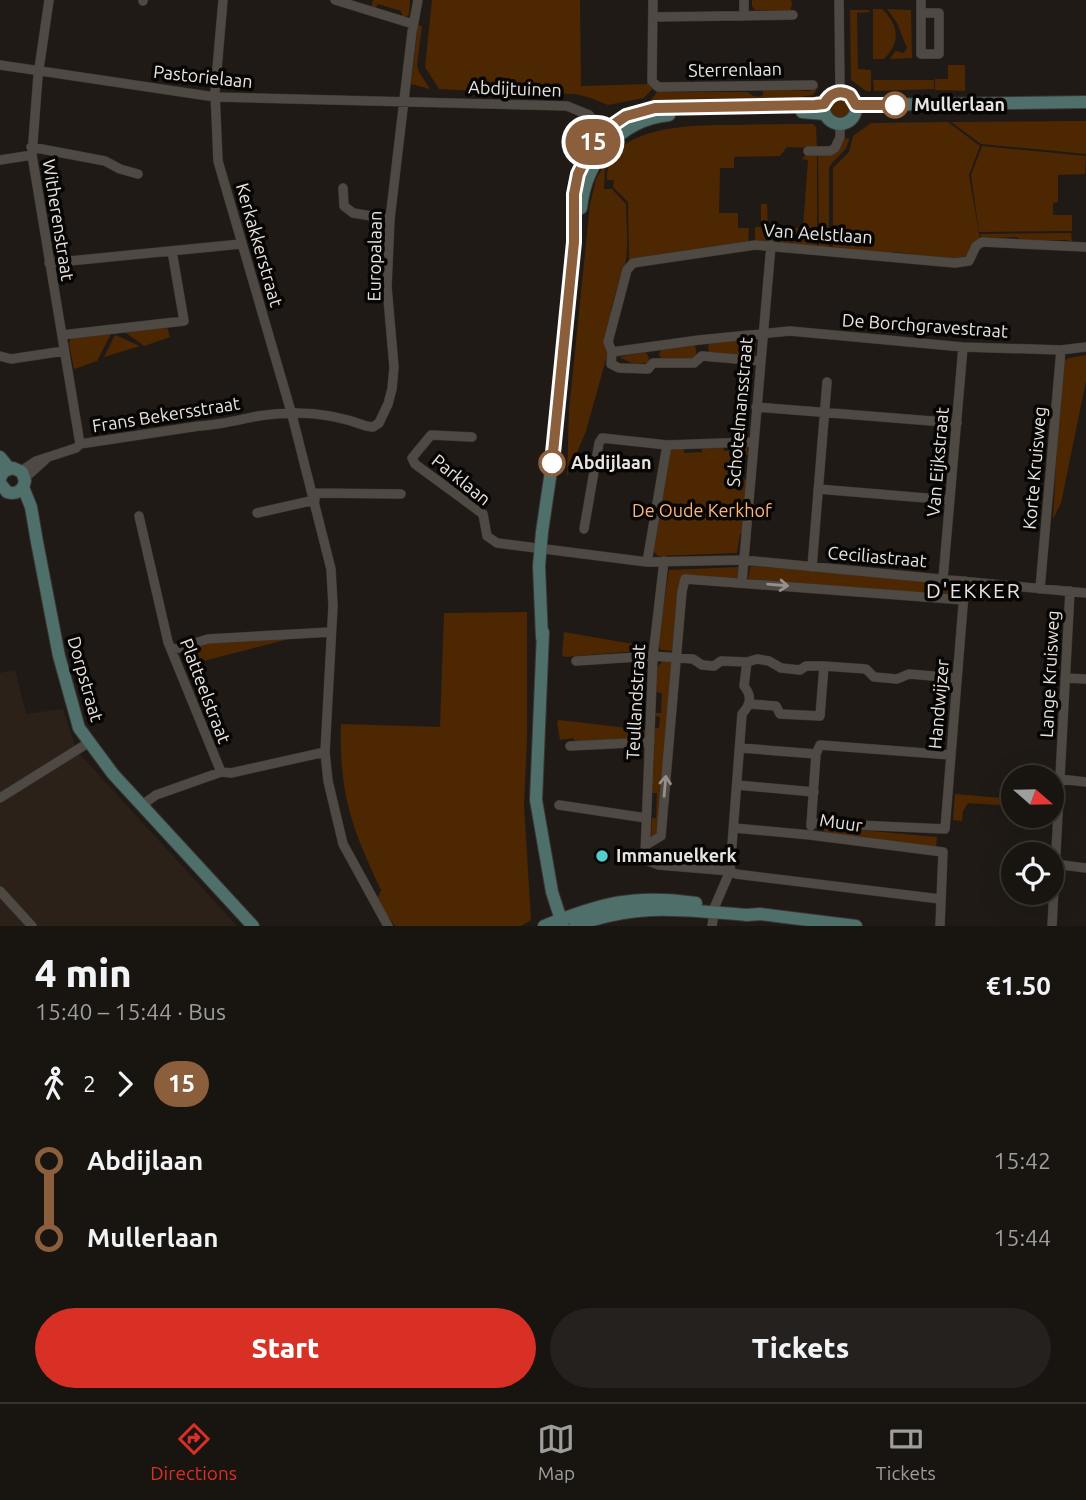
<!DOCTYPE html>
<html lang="en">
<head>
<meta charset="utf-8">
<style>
	:root { --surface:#181410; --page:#25211e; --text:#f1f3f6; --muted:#9f9e9f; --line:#363330; --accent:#d93025 }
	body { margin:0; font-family:Ubuntu,sans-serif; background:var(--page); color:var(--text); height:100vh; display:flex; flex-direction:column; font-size:26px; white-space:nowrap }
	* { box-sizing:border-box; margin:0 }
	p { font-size:23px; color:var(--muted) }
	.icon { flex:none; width:38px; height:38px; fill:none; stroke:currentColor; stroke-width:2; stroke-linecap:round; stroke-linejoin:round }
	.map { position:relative; height:926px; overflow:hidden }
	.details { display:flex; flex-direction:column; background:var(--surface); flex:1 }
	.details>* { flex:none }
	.badge { padding:0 14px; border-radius:23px; font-size:24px; line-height:46px }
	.needle { width:46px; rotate:110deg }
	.tools { position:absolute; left:1001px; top:765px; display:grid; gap:14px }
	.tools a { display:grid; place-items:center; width:63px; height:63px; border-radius:50%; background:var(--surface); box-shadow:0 7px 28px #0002,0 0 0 2px var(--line); font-size:35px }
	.map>.badge { position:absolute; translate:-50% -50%; box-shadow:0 0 0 4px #fff }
	.legs { display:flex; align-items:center; gap:10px; height:77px; padding:0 35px; font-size:23px }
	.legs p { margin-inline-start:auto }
	.overview { display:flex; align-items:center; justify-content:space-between; height:119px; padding:0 35px }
	h1 { font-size:38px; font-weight:800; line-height:52px }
	.cta { display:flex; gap:14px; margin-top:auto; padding:14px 35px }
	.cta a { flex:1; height:80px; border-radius:42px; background:var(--accent); color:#fff; font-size:28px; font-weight:800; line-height:80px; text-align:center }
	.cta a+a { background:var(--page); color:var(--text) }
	ul { padding:0 35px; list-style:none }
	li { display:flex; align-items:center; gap:24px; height:77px; font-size:26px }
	li i { display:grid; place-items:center; width:10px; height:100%; margin:0 9px; background:currentColor }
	li i::after { content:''; width:18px; height:18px; margin:-9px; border:5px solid; border-radius:50%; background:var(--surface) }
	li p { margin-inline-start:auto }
	li:first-child i { background:linear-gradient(#0000 50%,currentColor 0) }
	li:last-child i { background:linear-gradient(currentColor 50%,#0000 0) }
	.dock { display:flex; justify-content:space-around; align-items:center; height:98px; border-top:2px solid var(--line); background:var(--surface); font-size:19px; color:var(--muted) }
	.dock a { display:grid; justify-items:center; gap:4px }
	.dock .active { color:var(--accent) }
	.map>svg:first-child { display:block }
</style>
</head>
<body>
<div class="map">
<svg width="1086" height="926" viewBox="0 0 1086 926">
	<rect width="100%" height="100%" fill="#201a16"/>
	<path fill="#2b2119" d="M15 670 26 714 63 709 76 750 237 926H0V673Z"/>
	<path fill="#4d2701" d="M373 0H410L409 15 403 18 401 11 378 4 375 9 371 8Z
		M432 0H580L581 86 647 84V70H651L653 88 644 98 608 105 588 97 575 94 518 93 500 95 492 92 439 89 425 67Z
		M752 0H791L792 5 790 11 785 13 781 10H755L752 6Z
		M873 9H882C899 25 901 42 884 59H873Z
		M887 9 911 10 912 58 890 59 895 51 904 53 907 48 897 23Z
		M850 10H869L870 12 857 13 858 69 871 70V91H866L851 80Z
		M418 25 422 26 417 65 419 72 430 89 411 84Z
		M948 65H965V91L935 90V79H948Z
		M873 80H934V89L874 91Z
		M812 86H819L813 95 785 99 651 100 657 92H747C752 95 756 99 763 95V89L810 91Z
		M831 108a10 10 0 1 1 20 0a10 10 0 1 1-20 0Z
		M1086 121V154L981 144 951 122Z
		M948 122 980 146 969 175 980 239 973 243 967 256C951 262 912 253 893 252L890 254 833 247V168L849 152 853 136 871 123Z
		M813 124 816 127 817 148 787 147 780 156 734 157V168H720L719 213H738V228H749L748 243 660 255 657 257 629 261 628 202 613 187 614 180H607C606 121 705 125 743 125 766 124 790 124 813 124Z
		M849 138C848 153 835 156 829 168V247L819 246 818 153 837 151 844 139Z
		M982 146 1086 156 1085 174 1058 175V202L1053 203V215H1072V231L979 232 971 175Z
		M817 153V246L780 243V234L784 228H803L808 160 802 159 806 154Z
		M608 159 605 170 604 189H612L626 204C626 222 631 263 620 277L611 310C613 326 598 336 608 352L586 431 567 476 569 410 590 204 596 179Z
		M761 204H767L768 228H773V242H755V227H761Z
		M1071 233 1072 242 1066 240H1020L1017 237 982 238 980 234Z
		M166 324 170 337 144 346 122 330Z
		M112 332 97 361 74 369 69 343 71 338Z
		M115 335 140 346 104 357Z
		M756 338 755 354 753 356 709 354 708 345 716 341Z
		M694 345 696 349 697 361 661 359 659 354 661 350Z
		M646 352 649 358 648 363 634 364 619 357Z
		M1086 355V381L1061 503 1053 519 1061 368 1063 361 1069 358Z
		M723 446 724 451H738L739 446H747L748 455H743L741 478 747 480 742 533 740 534 737 553 658 556 653 551 670 450 673 448H684V453L702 452V447Z
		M754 566 966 584 964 597 748 579 750 567Z
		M740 567 738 579 687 575 673 651 661 650 658 645 669 570Z
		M527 612V740L524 805 531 920 521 926H395L377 900 381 890C352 828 339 795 341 724L440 727 444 613Z
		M564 632 650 647 649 650 564 657 562 655Z
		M297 637 199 662 221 741 220 749 181 650 201 643Z
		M663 661 675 663 658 836 651 837 652 818H656L657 793H652L655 728H659L660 717 655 716V713H661L662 693 656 692 657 667Z
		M559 720 645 730V740L577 744 573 738 560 740 557 722Z
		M955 794 1013 799V806L968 803 963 811 962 821 953 820Z
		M827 827 937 837 936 848 824 832V828Z"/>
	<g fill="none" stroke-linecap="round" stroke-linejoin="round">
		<g stroke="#3a3634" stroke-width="10">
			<path id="street" d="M49 0 38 76 32 155 80 444
				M223 0 215 92 218 161 292 415 331 569 333 606 325 752 328 781 343 844 388 926
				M335 0 413 24
				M653 0 652 81 658 87 813 85
				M839 0 840 92
				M921 0V54H939V13H921
				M143 1V0
				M744 16V0
				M653 17 793 15
				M0 65 215 97 567 106 589 115 609 135
				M31 147 105 161 120 169 138 174
				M808 151H830L835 148 840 137V124
				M0 160 32 155
				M343 188 344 206 353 213 390 219
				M49 263 241 244
				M62 335 184 321 172 251
				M612 352 608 342 627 270 633 263 755 245 955 263 969 261 976 246 982 242 1086 247
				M0 356 11 359 64 351
				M760 361 702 356 694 363H653L648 369 619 368 611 364 612 352 699 340 790 331 963 347 1061 350 1086 347
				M756 407 957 423
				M472 437 431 435 412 458 415 464 483 514 487 536 497 543 647 562 743 560 1086 593
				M21 471 36 461 76 448 80 444 199 426C220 425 238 420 258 416 295 410 333 413 366 426L373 427 379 423 388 404 392 389 394 367 387 287 390 219 412 32 418 0
				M25 478 46 459
				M818 489 950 500
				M313 493 401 494
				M257 513 315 500
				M139 516 168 642 221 772 231 773 325 752
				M584 529 599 443 602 438 667 445
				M664 561 653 656 645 855 648 861 659 865 730 871 736 874 940 899
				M647 562 667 445 753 442
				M812 567 827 382
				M943 579 963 347
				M742 582 771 245
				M1040 589 1061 350
				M172 650 208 639 331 632
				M576 661 653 656 693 659 702 665 714 666 721 661 747 662 757 659 769 661 781 668 800 670 806 666H824L866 669 874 677 897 679 909 674 957 678
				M1065 678 1086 679
				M749 704 776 706 780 714 820 716 824 666
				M570 746 650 742
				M741 748 816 754
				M1060 779 1086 782
				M737 785 814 792
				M0 798 88 743
				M142 805 156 795 221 772
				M559 805 646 818
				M811 823 945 829 965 581
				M811 826 816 754 820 745 951 755
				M734 828 810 835 943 852 940 926
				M646 845 661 836 682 591 685 579 964 600
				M1055 864 1086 868
				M0 891 32 926
				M712 926 715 906 730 871 742 714C751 704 752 696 744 686L747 662
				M1052 926 1070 591"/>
		</g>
		<g stroke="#3a3634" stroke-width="14">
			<path id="secondary" d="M824 108a16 16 0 1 1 32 0a16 16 0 1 1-32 0Z
				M856 105 1086 102
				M802 112 825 114
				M581 208C586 160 620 120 669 115
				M0 457 9 468
				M0 478 4 471 13 468 22 472 25 481C23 491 16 495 7 492L0 483
				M23 487 31 507 37 542 59 656 79 728 113 774 253 926
				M543 632 536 800 552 892 563 926
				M542 638 539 566 542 532 552 464 567 320 574 242V194L578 174 586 153 594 141 615 123 627 116 655 108 824 104
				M544 926C602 903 634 894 696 903
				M575 926C638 902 683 910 747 915L760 914 856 926"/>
		</g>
		<use href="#street" stroke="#4f4944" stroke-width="9"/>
		<use href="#secondary" stroke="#4f6f6b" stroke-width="12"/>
	</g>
	<defs><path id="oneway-shaft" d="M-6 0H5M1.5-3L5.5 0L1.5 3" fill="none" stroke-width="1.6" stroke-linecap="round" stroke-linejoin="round" transform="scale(1.75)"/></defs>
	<g stroke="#948f8b">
		<use href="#oneway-shaft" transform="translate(778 585) rotate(5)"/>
		<use href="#oneway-shaft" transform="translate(665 786) rotate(-85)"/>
	</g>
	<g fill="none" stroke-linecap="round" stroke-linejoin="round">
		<g stroke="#fff" stroke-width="16">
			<path id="line-1" d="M552 463 574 242V194L578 174 594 141 604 131 626 116 655 108 815 105 824 104C830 93 840 89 850 95L856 105H895"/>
		</g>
		<use href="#line-1" stroke="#8b5e3c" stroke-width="10"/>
	</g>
	<g fill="#fff" stroke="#8b5e3c" stroke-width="3.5">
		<circle cx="895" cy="105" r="12"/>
		<circle cx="552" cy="463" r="12"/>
	</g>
	<circle fill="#53cdcb" stroke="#080605" stroke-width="2.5" cx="602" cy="856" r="7"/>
	<g text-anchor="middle" stroke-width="7" stroke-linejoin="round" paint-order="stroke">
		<g font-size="18" fill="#e8e4e1" stroke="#080605">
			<text transform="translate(735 70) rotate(-1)" y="6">Sterrenlaan</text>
			<text transform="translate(203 77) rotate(6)" y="6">Pastorielaan</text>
			<text transform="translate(515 89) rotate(2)" y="6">Abdijtuinen</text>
			<text transform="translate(58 220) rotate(81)" y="6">Witherenstraat</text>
			<text transform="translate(818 234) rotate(4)" y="6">Van Aelstlaan</text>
			<text transform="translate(259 245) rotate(74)" y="6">Kerkakkerstraat</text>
			<text transform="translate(375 256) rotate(-89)" y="6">Europalaan</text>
			<text transform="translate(925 326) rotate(4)" y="6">De Borchgravestraat</text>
			<text transform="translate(740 412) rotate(-85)" y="6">Schotelmansstraat</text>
			<text transform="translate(166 415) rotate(-9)" y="6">Frans Bekersstraat</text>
			<text transform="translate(938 462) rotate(-85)" y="6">Van Eijkstraat</text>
			<text transform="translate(1035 468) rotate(-85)" y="6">Korte Kruisweg</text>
			<text transform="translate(461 480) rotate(39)" y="6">Parklaan</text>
			<text transform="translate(877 557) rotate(5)" y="6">Ceciliastraat</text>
			<text transform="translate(1050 674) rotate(-87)" y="6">Lange Kruisweg</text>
			<text transform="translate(85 679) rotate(74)" y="6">Dorpstraat</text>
			<text transform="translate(205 691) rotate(69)" y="6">Platteelstraat</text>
			<text transform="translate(636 702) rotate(-87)" y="6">Teullandstraat</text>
			<text transform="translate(939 704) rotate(-85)" y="6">Handwijzer</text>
			<text transform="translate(841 823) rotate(8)" y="6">Muur</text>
		</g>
		<g font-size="18" font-weight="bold" fill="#e8e4e1" stroke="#080605" text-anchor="start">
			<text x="914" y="111">Mullerlaan</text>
			<text x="571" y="469">Abdijlaan</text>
		</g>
		<g font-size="18" fill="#fcb57d" stroke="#080605">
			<text x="702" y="517">De Oude Kerkhof</text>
		</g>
		<g font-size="18" font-weight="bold" fill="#e8e4e1" stroke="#080605" text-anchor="start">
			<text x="616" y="862">Immanuelkerk</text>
		</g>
		<g font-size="21" letter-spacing="2" fill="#e8e4e1" stroke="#080605">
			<text x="974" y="598">D'EKKER</text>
		</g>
	</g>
</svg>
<div class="tools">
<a><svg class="needle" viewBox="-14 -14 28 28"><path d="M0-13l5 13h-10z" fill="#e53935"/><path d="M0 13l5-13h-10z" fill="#9f9e9f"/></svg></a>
<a><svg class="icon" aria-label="locate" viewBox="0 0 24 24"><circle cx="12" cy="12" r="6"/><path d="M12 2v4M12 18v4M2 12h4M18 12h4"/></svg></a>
</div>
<b class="badge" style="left:593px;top:142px;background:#8b5e3c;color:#fff">15</b>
</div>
<section class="details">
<div class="overview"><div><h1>4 min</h1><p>15:40 – 15:44 · Bus</p></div><b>€1.50</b></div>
<div class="legs"><svg class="icon" aria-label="walk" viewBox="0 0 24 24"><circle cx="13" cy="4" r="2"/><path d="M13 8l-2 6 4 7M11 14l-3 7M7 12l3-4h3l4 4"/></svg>2<svg class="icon" aria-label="forward" viewBox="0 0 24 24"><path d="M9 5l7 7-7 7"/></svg><b class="badge" style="background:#8b5e3c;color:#fff">15</b></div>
<ul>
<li><i style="color:#8b5e3c"></i><b>Abdijlaan</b><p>15:42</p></li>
<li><i style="color:#8b5e3c"></i><b>Mullerlaan</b><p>15:44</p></li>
</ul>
<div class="cta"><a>Start</a><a>Tickets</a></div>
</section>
<nav class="dock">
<a class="active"><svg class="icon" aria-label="directions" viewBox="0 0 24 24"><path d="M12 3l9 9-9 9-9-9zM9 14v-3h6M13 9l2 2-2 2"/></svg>Directions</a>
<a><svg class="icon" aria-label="map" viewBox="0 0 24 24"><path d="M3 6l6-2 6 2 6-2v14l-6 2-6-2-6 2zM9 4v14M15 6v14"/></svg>Map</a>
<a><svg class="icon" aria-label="tickets" viewBox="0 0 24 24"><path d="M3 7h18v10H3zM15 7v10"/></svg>Tickets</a>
</nav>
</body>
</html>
